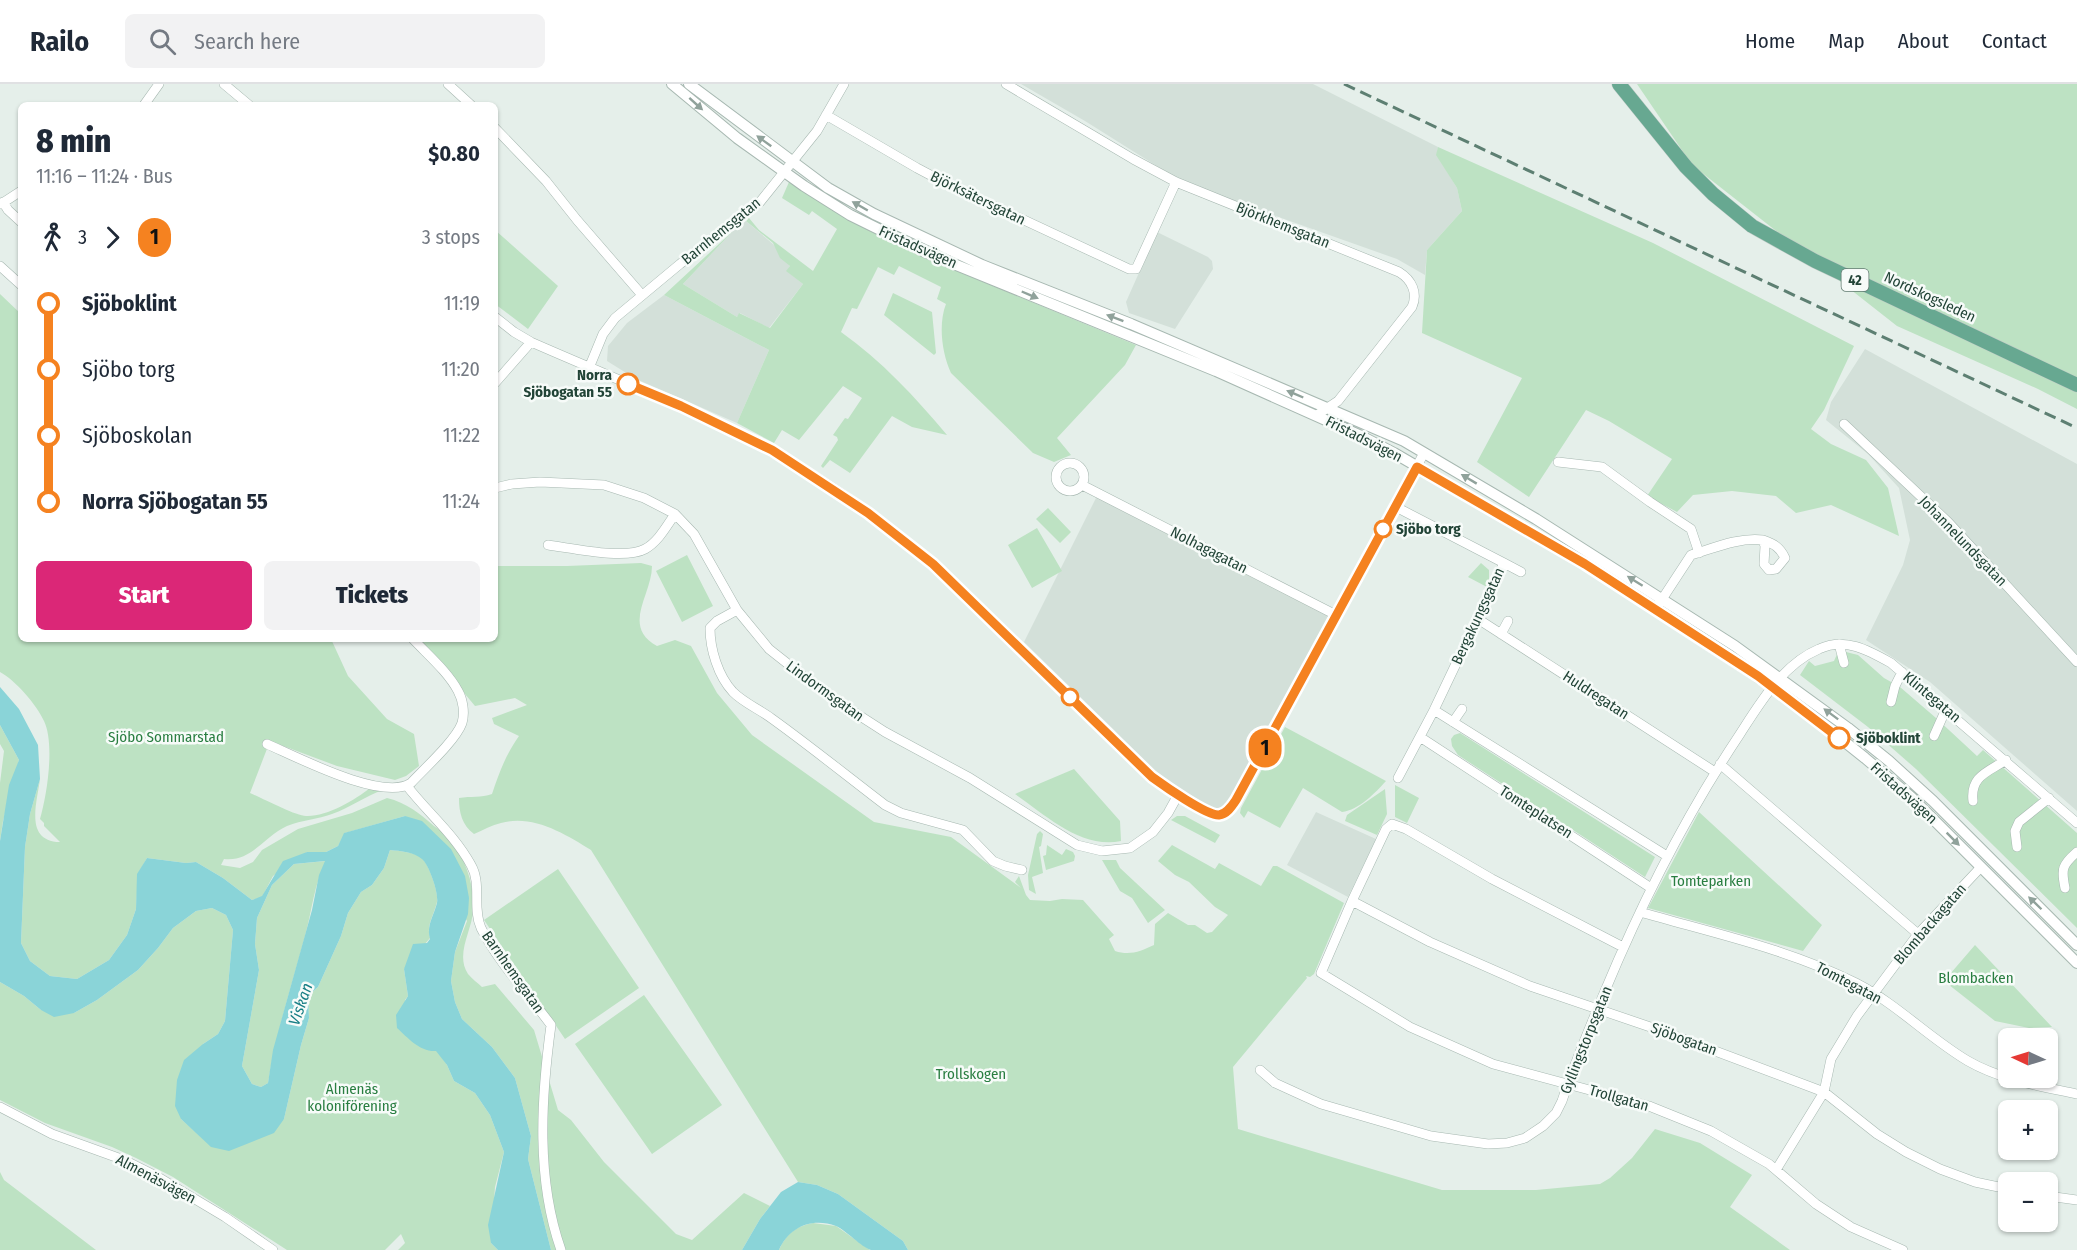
<!DOCTYPE html>
<html lang="en">
<head>
<meta charset="utf-8">
<style>
	:root { --surface:#fff; --page:#f2f2f3; --text:#1f2937; --muted:#747a83; --line:#e0e1e3; --accent:#db2777 }
	body { margin:0; font-family:"Fira Sans Condensed",sans-serif; background:var(--page); color:var(--text); height:100vh; display:flex; flex-direction:column; font-size:22px; white-space:nowrap }
	* { box-sizing:border-box; margin:0 }
	p { font-size:20px; color:var(--muted) }
	.icon { flex:none; width:33px; height:33px; fill:none; stroke:currentColor; stroke-width:2; stroke-linecap:round; stroke-linejoin:round }
	.map { position:relative; flex:1; overflow:hidden }
	.sheet { position:absolute; left:18px; top:18px; width:480px; height:540px; display:flex; flex-direction:column; background:var(--surface); border-radius:9px; box-shadow:0 2px 4px #0004 }
	.sheet>* { flex:none }
	.badge { padding:0 12px; border-radius:20px; font-size:21px; line-height:39px }
	.needle { width:39px; rotate:274deg }
	.fabs { position:absolute; left:1998px; top:944px; display:grid; gap:12px }
	.fabs a { display:grid; place-items:center; width:60px; height:60px; border-radius:9px; background:var(--surface); box-shadow:0 2px 4px #0004; font-size:30px }
	.map>.badge { position:absolute; translate:-50% -50%; box-shadow:0 0 0 3px #fff }
	.legs { display:flex; align-items:center; gap:9px; height:66px; padding:0 18px; font-size:20px }
	.legs p { margin-inline-start:auto }
	.summary { display:flex; align-items:center; justify-content:space-between; height:102px; padding:0 18px }
	h1 { font-size:33px; font-weight:800; line-height:45px }
	.cta { display:flex; gap:12px; margin-top:auto; padding:12px 18px }
	.cta a { flex:1; height:69px; border-radius:9px; background:var(--accent); color:#fff; font-size:24px; font-weight:800; line-height:69px; text-align:center }
	.cta a+a { background:var(--page); color:var(--text) }
	ul { padding:0 18px; list-style:none }
	li { display:flex; align-items:center; gap:21px; height:66px; font-size:22px }
	li i { display:grid; place-items:center; width:9px; height:100%; margin:0 8px; background:currentColor }
	li i::after { content:''; width:15px; height:15px; margin:-8px; border:4px solid; border-radius:50%; background:var(--surface) }
	li p { margin-inline-start:auto }
	li:first-child i { background:linear-gradient(#0000 50%,currentColor 0) }
	li:last-child i { background:linear-gradient(currentColor 50%,#0000 0) }
	header { display:flex; align-items:center; gap:36px; box-sizing:border-box; height:84px; padding:0 30px; background:var(--surface); border-bottom:2px solid var(--line) }
	header strong { font-size:28px }
	nav { display:flex; gap:33px; margin-inline-start:auto; font-size:21px }
	.search { width:420px; height:54px; background:var(--page); display:flex; align-items:center; gap:15px; box-sizing:border-box; padding:0 21px; border-radius:9px; color:var(--muted); font-size:22px }
	.map>svg:first-child { display:block }
</style>
</head>
<body>
<header>
<strong>Railo</strong>
<div class="search"><svg class="icon" aria-label="search" viewBox="0 0 24 24"><circle cx="10" cy="10" r="6"/><path d="M15 15l6 6"/></svg>Search here</div>
<nav><a>Home</a><a>Map</a><a>About</a><a>Contact</a></nav>
</header>
<div class="map">
<svg width="2077" height="1166" viewBox="0 0 2077 1166">
	<rect width="100%" height="100%" fill="#e5efea"/>
	<path fill="#d3e0d9" d="M1021 0H1313L1438 63 1437 71 1457 104 1462 127 1427 166 1425 191 1397 175 1250 123 1171 91 1085 37Z
		M746 137 773 160 790 182 787 187 803 200 769 244 740 229 737 233 683 200 733 147Z
		M1157 148 1208 173 1212 177 1213 185 1175 245 1129 229 1126 218Z
		M664 211 769 266 737 339 636 295 607 277 608 262 627 239Z
		M1865 265 2077 380V727L1930 598 1866 556 1903 481 1910 456 1899 404 1868 370 1826 336 1831 318Z
		M1098 410 1333 531 1229 720 1215 726 1154 690 1113 645 1024 558Z
		M1316 728 1376 755 1348 813 1287 781Z"/>
	<path fill="#bde2c3" d="M1637 0H2077V325L2038 305 1897 242 1692 81Z
		M1438 63 1653 159 1854 262 1824 326 1811 345 1831 360 1866 376 1888 404 1899 452 1831 421 1796 429 1776 412 1732 407 1693 411 1677 428 1647 412 1672 375 1609 337 1586 326 1529 413 1477 378 1522 294 1422 249 1427 166 1462 127 1457 104 1436 71Z
		M789 98 887 156 923 173 1136 261 1125 281 1057 354 1071 371 1054 378 1033 369 951 289C942 270 938 240 946 220L937 215 941 203 899 182 894 191 878 183 857 225 852 224 841 248C882 277 915 313 947 351L912 343 892 332 850 389 830 376 823 384 821 382 838 356 837 353 833 351 845 334 848 335 862 314 843 302 799 356 782 346 774 359 737 339 769 266 664 211 733 147 683 200 737 233 739 229 770 244 803 200 786 187 790 182 780 174 773 159 746 137 749 134 759 146 813 187 837 145 812 127 809 131 782 114Z
		M495 146 558 202 528 245 495 220Z
		M893 209 932 228 936 269 934 271 884 231Z
		M0 210 21 230V555H331L348 592 387 635 414 650 419 682 406 692 395 696 337 682 270 657 250 709C262 714 296 732 306 732 326 733 355 716 370 704L383 706C365 712 350 724 332 730 318 735 302 736 287 742 263 753 252 778 224 775L221 781 240 784 253 778 262 766 298 745 352 729 387 714C407 719 419 729 434 742 439 746 445 749 449 754 465 774 475 800 473 827 472 847 455 870 468 890 472 895 478 899 482 903L495 900 534 946 558 1026 571 1036 604 1078 676 1150 692 1156 744 1109 770 1122 760 1135 742 1166H551L528 1075 531 1052 515 994 492 963 462 935 455 918 451 897 455 868 467 837 405 732 345 749 338 762 326 768H307L273 792 262 813 252 816 223 794 196 778 186 779 147 774 138 790 136 825 127 851 109 876 77 895 50 892 30 877 21 859 25 763 30 730 40 695C37 719 24 757 60 758L44 742V739L40 735C47 711 55 660 44 637 37 621 15 596 0 588Z
		M1048 424 1071 448 1060 459 1036 435Z
		M1037 444 1062 487 1032 504 1008 461Z
		M687 471 713 522 682 538 656 487Z
		M641 479 652 482C652 511 621 542 657 562L675 556 691 562 717 609 752 651 874 738 951 753 1021 804 1015 798 1019 792 1026 811 1030 816 1050 817 1062 815 1083 816 1114 851 1109 855 1115 867C1130 872 1141 867 1154 861L1155 840 1168 829 1188 841H1195L1207 849 1212 848 1228 831 1215 823 1189 798 1175 791 1158 777 1172 761 1215 785 1219 779 1261 802 1273 782H1277L1344 819 1314 890 1310 893 1306 892 1307 894 1233 983 1238 1045 1442 1106H1536L1600 1100 1610 1094 1632 1074 1655 1045 1700 1059 1752 1091 1730 1123 1790 1166H908L903 1157 838 1110 817 1101 798 1098 591 766C565 750 533 730 501 739 492 741 483 746 474 750 462 741 459 729 459 714 471 712 481 714 492 710 499 689 506 670 519 652L494 640 492 634 527 621 515 614 475 622 419 555H495V482H567Z
		M1481 479 1489 486V498L1487 503 1468 493Z
		M1838 568H1846L1858 571 1884 594 1900 603 1936 634 1977 672 1983 666 2077 749V844L1916 685 1868 643 1800 591 1809 577 1815 582 1834 577Z
		M0 641 19 676 3 737 0 757V699L4 667 0 660Z
		M1285 643 1386 697C1375 709 1359 726 1342 728L1303 704 1280 744 1248 727 1244 734 1240 729 1241 724Z
		M1460 649 1655 773 1645 793 1458 671 1452 662 1451 655 1454 651Z
		M1074 685 1120 737 1121 757C1080 765 1046 731 1015 710Z
		M1395 701 1419 714 1407 739 1395 733Z
		M1385 705 1387 730 1377 751 1345 737 1347 731Z
		M1699 728 1822 841 1803 867 1648 824Z
		M1177 732H1185L1220 751 1215 759 1171 736Z
		M1040 747 1043 750 1041 762 1039 763 1043 789 1032 793 1036 810 1029 806 1028 791 1037 750Z
		M1047 761 1062 771 1066 765 1073 768 1075 772 1074 777 1046 786 1043 772 1046 771Z
		M390 766C400 767 414 768 422 774 429 781 439 809 437 818 434 831 426 841 430 854L404 885 408 912 405 916 447 981 454 997 475 1009 490 1031 504 1068 495 1103 491 1159 498 1166H398L405 1159 401 1150 385 1166H287L173 1093 136 1074 112 1063 45 1039 0 1016V898L24 912 41 926 74 929 97 916 138 886 158 864 173 844 196 827 212 824 226 831 233 846 225 937 218 950 203 960 181 1035 211 1062 229 1066 284 1035 301 961 309 934 308 912 318 903 341 852 348 829 361 808 372 801 384 784Z
		M1102 776H1116L1120 784 1165 826 1148 839 1132 814 1120 807Z
		M326 777C314 800 312 827 305 852 292 901 276 949 268 999L261 1003 252 1000 242 982 259 886 255 860 257 834 272 801 294 780Z
		M558 785 639 904 565 955 484 836Z
		M1975 861 2052 943 2029 944 1995 937 1944 897Z
		M644 911 722 1021 652 1070 575 960Z
		M0 1088 4 1096 96 1166H0Z
		M813 1139 836 1142 870 1166H779C787 1149 795 1143 813 1139Z"/>
	<path fill="#8ad4d8" fill-rule="evenodd" d="M0 603 19 625 38 661 40 695 30 730 25 763 21 859 30 877 50 892 77 895 109 876 127 851 136 825 137 790 147 774 186 779 196 778 223 794 252 816 262 812 283 777 307 768H326L338 762 344 749 405 732 422 737 451 765 465 792 469 814 468 830 455 868 451 897 455 918 462 935 492 963 515 994 531 1052 528 1075 551 1166H498L491 1159 488 1141 504 1068 490 1031 475 1009 454 997 447 981 436 967C420 968 408 954 397 944L396 931 408 912 404 885 413 860 427 859 430 855C426 842 434 831 437 819 439 809 429 781 422 775 414 768 400 767 390 766L384 784 372 801 361 808 348 829 341 852 318 903 308 912 309 934 301 961 284 1035 274 1049 229 1067 211 1063 181 1035 175 1022 177 996 184 976 203 960 218 950 225 937 233 846 226 831 212 824 196 827 173 844 158 864 138 886 97 916 74 929 54 933 41 926 24 912 0 898V757L9 701 19 676 0 641ZM325 777 319 791 312 826 273 966 268 999 261 1003 252 1000 242 982 259 886 255 860 257 834 272 801 294 780Z
		M798 1098 817 1101 838 1110 903 1157 908 1166C899 1166 879 1166 871 1166 861 1163 847 1147 836 1142 812 1133 789 1143 779 1166H742L760 1135 781 1108Z"/>
	<g fill="none" stroke-linecap="round" stroke-linejoin="round">
		<g stroke="#a7b8b1" stroke-width="10">
			<path id="minor" d="M224 0 249 21
				M448 0 471 21
				M1006 0 1133 75 1176 98 1399 188C1412 196 1418 209 1412 223L1338 317 1317 331
				M144 21 159 0
				M826 31 917 84 951 102 1129 185H1136L1176 98
				M495 44 546 97 577 136 642 211
				M3 118 8 126 21 138
				M1 120 21 107
				M0 182 21 201
				M495 233 514 248 531 258C647 309 768 353 870 430 973 508 1059 605 1152 693 1163 701 1207 732 1219 731 1227 730 1232 722 1236 716L1424 369
				M589 284 603 250 615 234 680 180 760 118 817 47 844 0
				M495 299 531 258
				M1844 340 1948 438 2077 578
				M1558 378 1602 383 1650 418 1691 445 1699 469
				M1056 393a14 14 0 1 1 28 0a14 14 0 1 1-28 0Z
				M1082 401 1336 531
				M495 404 512 400 540 398 604 401 644 414 675 430 694 450 737 526 769 565 826 610 885 648 970 694 1077 761 1102 767 1130 764 1153 748 1168 729 1178 711
				M1396 423 1504 479 1434 626 1398 694
				M548 461C572 464 625 476 645 465 658 458 666 443 675 430
				M1504 479 1521 488
				M737 526 717 537 710 544C710 565 718 592 733 608 744 619 759 625 771 634 810 662 847 692 885 721L901 729 963 746 993 777 1005 782 1022 786
				M1655 526 1691 471C1714 464 1739 453 1763 456L1765 462 1764 480 1769 486 1776 485 1785 474C1780 463 1774 460 1763 456
				M1478 535 1715 688
				M1501 550 1508 537
				M1839 560 1844 579
				M1891 618 1895 602 1902 588
				M1434 626 1667 772
				M1453 638 1462 625
				M1934 652 1946 625
				M1420 653 1651 804
				M267 660C297 673 383 718 411 699 424 685 456 656 462 639 465 629 463 616 458 607 448 588 428 571 413 555
				M1720 680 1918 850
				M407 702C428 729 454 750 471 781 482 800 472 824 481 844 498 878 529 911 551 941 541 1015 536 1095 561 1166
				M1973 717C1970 692 1988 688 2006 676
				M2017 763 2015 747 2019 738 2049 714
				M2065 804C2061 785 2062 781 2077 768
				M1352 817 1430 858 1530 902 1662 947 1824 1008 1877 1050 1906 1068 1940 1085 1975 1098 2008 1105
				M1640 828C1713 849 1788 865 1856 899 1897 920 1929 954 1968 977 2001 996 2040 1002 2077 1010
				M1623 863 1492 795 1406 745 1392 740 1386 745 1352 817 1321 889 1410 943 1493 980 1649 1022 1711 1047 1769 1080 1816 1120 1851 1143 1903 1166
				M1260 986 1275 999 1321 1020 1431 1052 1488 1060 1507 1059 1525 1054 1543 1042 1556 1029 1562 1017C1574 980 1590 943 1605 907 1642 818 1686 731 1740 650 1760 619 1783 580 1819 565 1845 553 1868 566 1891 579L2077 739
				M0 1023 52 1050 124 1076 158 1093 225 1133 273 1166
				M1776 1086 1824 1008 1831 975 1857 932 1918 850 1981 783
				M2048 1112 2077 1116"/>
		</g>
		<g stroke="#a7b8b1" stroke-width="12">
			<path id="tertiary" d="M672 0 737 54 804 102 850 131 927 169 1216 287 1359 351 1394 369 1585 480 1758 593 1810 630 1865 674 1911 713 2077 879
				M689 0 828 104 874 130 982 181 1131 240 1404 357 1536 435 1735 562 1848 644 1889 677 1933 717 2077 861"/>
		</g>
		<g stroke="#c1cbc7" stroke-width="15">
			<path id="primary" d="M1619 0 1686 83 1713 110 1752 142 1815 177 2077 301"/>
		</g>
		<use href="#minor" stroke="#fff" stroke-width="9"/>
		<use href="#tertiary" stroke="#fff" stroke-width="10"/>
		<use href="#primary" stroke="#67a891" stroke-width="14"/>
		<path stroke="#5d7f72" stroke-width="3" stroke-dasharray="12 6" stroke-linecap="butt" d="M1344 0 2077 344"/>
	</g>
	<defs><path id="oneway-solid" d="M-6-.8H1V-3.2L6.5 0L1 3.2V.8H-6Z" transform="scale(1.5)"/></defs>
	<g fill="#90a29b">
		<use href="#oneway-solid" transform="translate(696 20) rotate(42)"/>
		<use href="#oneway-solid" transform="translate(764 57) rotate(-144)"/>
		<use href="#oneway-solid" transform="translate(860 122) rotate(-150)"/>
		<use href="#oneway-solid" transform="translate(1030 211) rotate(23)"/>
		<use href="#oneway-solid" transform="translate(1115 234) rotate(-159)"/>
		<use href="#oneway-solid" transform="translate(1295 310) rotate(-157)"/>
		<use href="#oneway-solid" transform="translate(1469 395) rotate(-149)"/>
		<use href="#oneway-solid" transform="translate(1635 497) rotate(-148)"/>
		<use href="#oneway-solid" transform="translate(1831 630) rotate(-143)"/>
		<use href="#oneway-solid" transform="translate(1953 755) rotate(45)"/>
		<use href="#oneway-solid" transform="translate(2035 819) rotate(-136)"/>
	</g>
	<g fill="none" stroke-linecap="round" stroke-linejoin="round">
		<g stroke="#fff" stroke-width="14">
			<path id="line-1" d="M628 300 681 322 772 366 868 429 933 480 1152 693C1163 701 1207 732 1219 731 1227 730 1232 722 1236 716L1417 383 1585 480 1758 592 1839 654"/>
		</g>
		<use href="#line-1" stroke="#f58220" stroke-width="9"/>
	</g>
	<g fill="#fff" stroke="#f58220" stroke-width="3">
		<circle cx="628" cy="300" r="10"/>
		<circle cx="1383" cy="445" r="8"/>
		<circle cx="1070" cy="613" r="8"/>
		<circle cx="1839" cy="654" r="10"/>
	</g>
	<g text-anchor="middle" stroke-width="5" stroke-linejoin="round" paint-order="stroke">
		<rect fill="#f7fbf9" stroke="#627b71" stroke-width="1.5" x="1841.5" y="185" width="27" height="22" rx="4.5"/>
		<g font-size="14" font-weight="bold" fill="#224437">
			<text x="1855" y="201">42</text>
		</g>
		<g font-size="15" fill="#224437" stroke="#f7fbf9">
			<text transform="translate(978 114) rotate(26)" y="5">Björksätersgatan</text>
			<text transform="translate(1283 141) rotate(22)" y="5">Björkhemsgatan</text>
			<text transform="translate(721 147) rotate(-39)" y="5">Barnhemsgatan</text>
			<text transform="translate(918 163) rotate(24)" y="5">Fristadsvägen</text>
			<text transform="translate(1930 213) rotate(25)" y="5">Nordskogsleden</text>
			<text transform="translate(1364 355) rotate(27)" y="5">Fristadsvägen</text>
			<text transform="translate(1963 457) rotate(46)" y="5">Johannelundsgatan</text>
			<text transform="translate(1209 466) rotate(27)" y="5">Nolhagagatan</text>
			<text transform="translate(1478 532) rotate(-65)" y="5">Bergakungsgatan</text>
			<text transform="translate(825 607) rotate(36)" y="5">Lindormsgatan</text>
			<text transform="translate(1596 611) rotate(33)" y="5">Huldregatan</text>
			<text transform="translate(1932 613) rotate(40)" y="5">Klintegatan</text>
			<text transform="translate(1904 709) rotate(42)" y="5">Fristadsvägen</text>
			<text transform="translate(1536 728) rotate(33)" y="5">Tomteplatsen</text>
			<text transform="translate(1930 840) rotate(-49)" y="5">Blombackagatan</text>
			<text transform="translate(513 888) rotate(55)" y="5">Barnhemsgatan</text>
			<text transform="translate(1849 899) rotate(28)" y="5">Tomtegatan</text>
			<text transform="translate(1684 955) rotate(20)" y="5">Sjöbogatan</text>
			<text transform="translate(1586 956) rotate(-68)" y="5">Gyllingstorpsgatan</text>
			<text transform="translate(1619 1014) rotate(16)" y="5">Trollgatan</text>
			<text transform="translate(156 1095) rotate(28)" y="5">Almenäsvägen</text>
		</g>
		<g font-size="15" font-weight="bold" fill="#224437" stroke="#f7fbf9" text-anchor="start">
			<text x="612" y="296" text-anchor="end">Norra<tspan x="612" dy="17">Sjöbogatan 55</tspan></text>
			<text x="1396" y="450">Sjöbo torg</text>
			<text x="1856" y="659">Sjöboklint</text>
		</g>
		<g font-size="15" fill="#297e41" stroke="#f7fbf9">
			<text x="166" y="658">Sjöbo Sommarstad</text>
			<text x="1711" y="802">Tomteparken</text>
			<text x="1976" y="899">Blombacken</text>
			<text x="971" y="995">Trollskogen</text>
			<text x="352" y="1010">Almenäs<tspan x="352" dy="17">koloniförening</tspan></text>
		</g>
		<g font-size="16" font-style="italic" fill="#177e85" stroke="#f7fbf9">
			<text transform="translate(300 920) rotate(-71)" y="6">Viskan</text>
		</g>
	</g>
</svg>
<div class="fabs">
<a><svg class="needle" viewBox="-14 -14 28 28"><path d="M0-13l5 13h-10z" fill="#e53935"/><path d="M0 13l5-13h-10z" fill="#747a83"/></svg></a>
<a>+</a>
<a>−</a>
</div>
<b class="badge" style="left:1265px;top:664px;background:#f58220;color:#111">1</b>
<section class="sheet">
<div class="summary"><div><h1>8 min</h1><p>11:16 – 11:24 · Bus</p></div><b>$0.80</b></div>
<div class="legs"><svg class="icon" aria-label="walk" viewBox="0 0 24 24"><circle cx="13" cy="4" r="2"/><path d="M13 8l-2 6 4 7M11 14l-3 7M7 12l3-4h3l4 4"/></svg>3<svg class="icon" aria-label="forward" viewBox="0 0 24 24"><path d="M9 5l7 7-7 7"/></svg><b class="badge" style="background:#f58220;color:#111">1</b><p>3 stops</p></div>
<ul>
<li><i style="color:#f58220"></i><b>Sjöboklint</b><p>11:19</p></li>
<li><i style="color:#f58220"></i><span>Sjöbo torg</span><p>11:20</p></li>
<li><i style="color:#f58220"></i><span>Sjöboskolan</span><p>11:22</p></li>
<li><i style="color:#f58220"></i><b>Norra Sjöbogatan 55</b><p>11:24</p></li>
</ul>
<div class="cta"><a>Start</a><a>Tickets</a></div>
</section>
</div>
</body>
</html>
